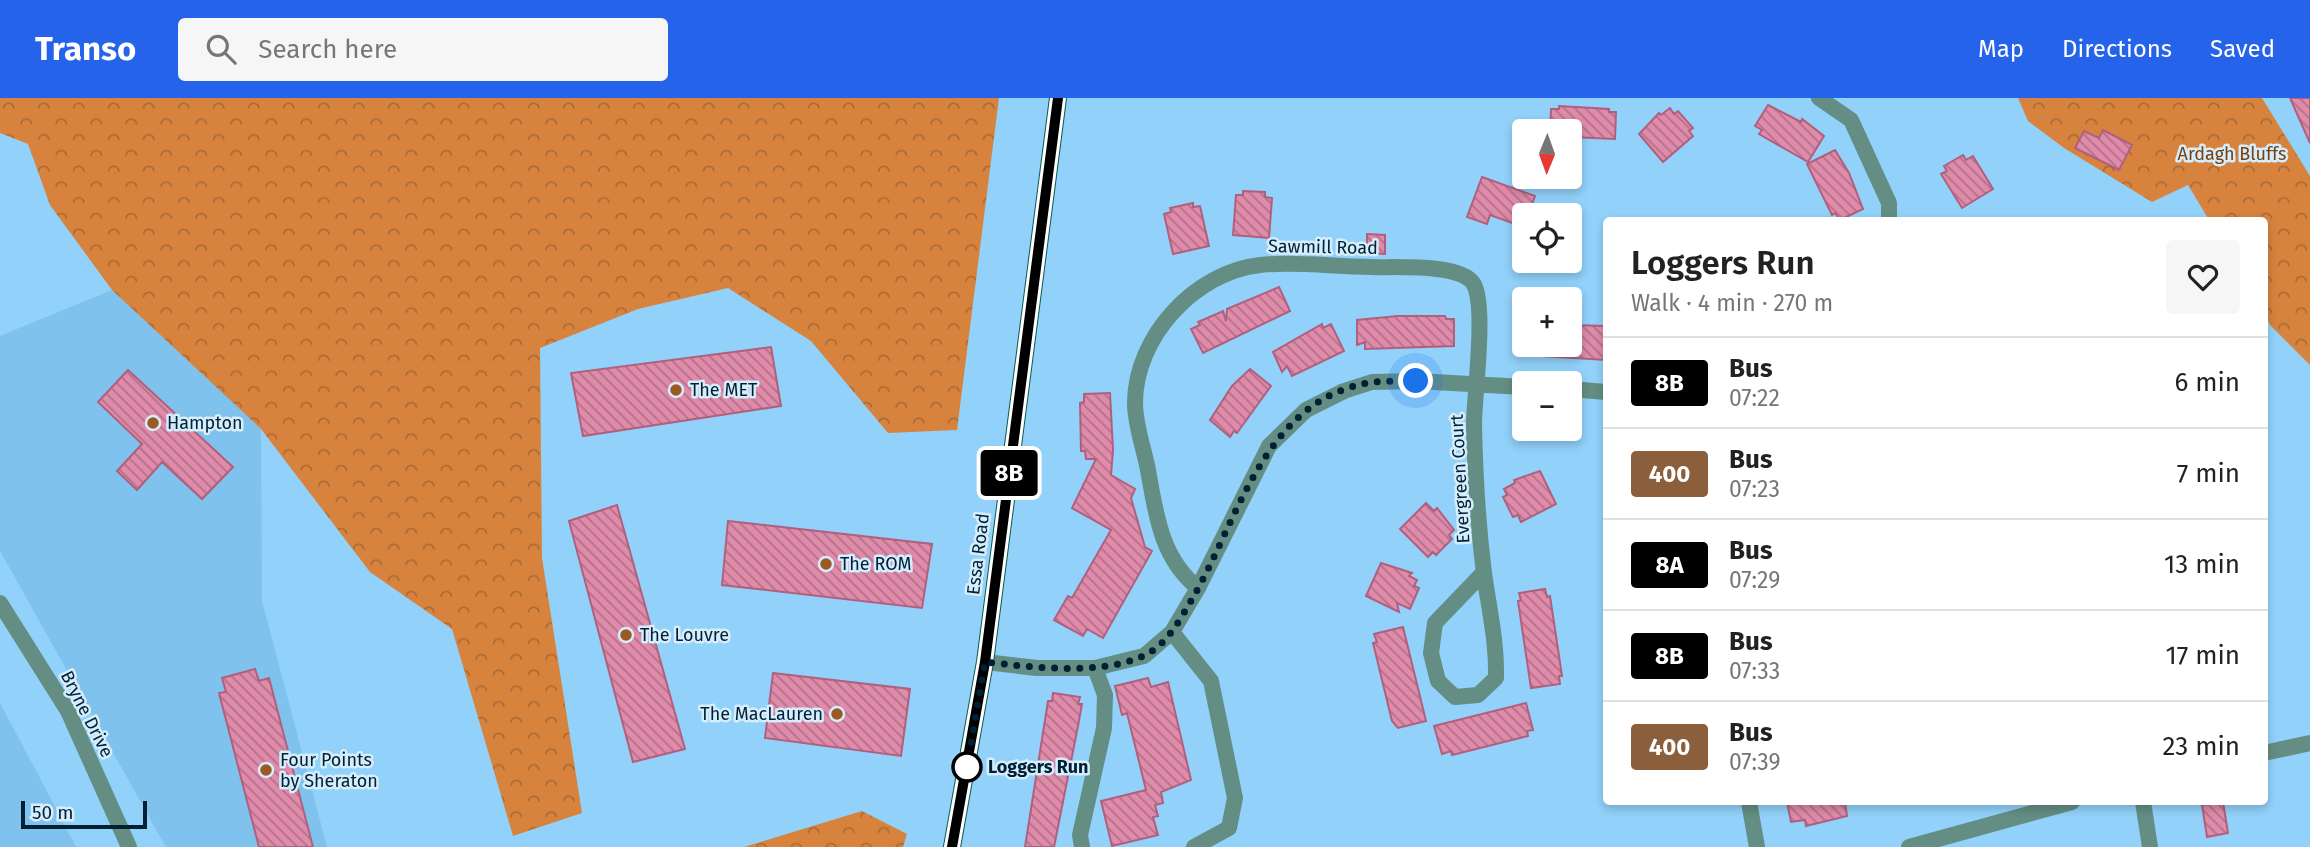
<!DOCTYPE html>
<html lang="en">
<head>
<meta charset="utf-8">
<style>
	:root { --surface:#fff; --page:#f6f6f6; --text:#222; --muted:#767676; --line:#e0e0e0; --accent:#2563eb }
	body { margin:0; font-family:"Fira Sans",sans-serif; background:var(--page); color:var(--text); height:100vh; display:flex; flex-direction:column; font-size:26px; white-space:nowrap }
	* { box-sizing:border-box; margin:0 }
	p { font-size:23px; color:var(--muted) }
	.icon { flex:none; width:38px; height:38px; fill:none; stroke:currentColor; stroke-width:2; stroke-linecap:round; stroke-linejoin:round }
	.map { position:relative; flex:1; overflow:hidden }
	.details { position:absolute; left:1603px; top:119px; width:665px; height:588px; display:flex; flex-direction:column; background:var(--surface); border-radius:7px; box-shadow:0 4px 10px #0003 }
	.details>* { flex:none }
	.badge { padding:0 14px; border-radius:5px; font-size:24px; line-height:46px }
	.needle { width:46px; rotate:181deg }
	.tools { position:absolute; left:1512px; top:21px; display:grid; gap:14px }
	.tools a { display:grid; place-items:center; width:70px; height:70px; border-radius:7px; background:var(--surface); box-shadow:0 4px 10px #0003; font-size:35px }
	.scale { position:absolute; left:21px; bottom:18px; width:126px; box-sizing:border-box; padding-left:7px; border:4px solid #002033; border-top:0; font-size:19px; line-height:24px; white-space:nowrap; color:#002033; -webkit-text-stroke:5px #d5edfc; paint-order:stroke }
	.you { position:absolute; width:35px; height:35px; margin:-18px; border:5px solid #fff; border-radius:50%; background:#1a73e8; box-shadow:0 0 0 10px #1a73e833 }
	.map>.badge { position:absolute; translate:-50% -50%; box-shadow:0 0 0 4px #fff }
	.round { display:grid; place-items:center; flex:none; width:74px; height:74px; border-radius:7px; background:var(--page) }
	.summary { display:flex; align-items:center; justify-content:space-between; height:119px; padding:0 28px }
	h1 { font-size:33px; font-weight:600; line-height:52px }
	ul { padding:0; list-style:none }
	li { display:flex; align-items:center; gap:21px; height:91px; padding:0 28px; border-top:2px solid var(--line) }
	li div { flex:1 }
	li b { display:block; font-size:26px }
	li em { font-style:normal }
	li .badge { min-width:77px; font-weight:700; text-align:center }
	header { display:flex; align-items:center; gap:42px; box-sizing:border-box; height:98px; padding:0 35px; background:var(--accent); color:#fff }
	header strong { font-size:33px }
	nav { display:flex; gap:38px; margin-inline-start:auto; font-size:24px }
	.search { width:490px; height:63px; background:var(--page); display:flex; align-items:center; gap:18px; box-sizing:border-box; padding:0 24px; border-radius:7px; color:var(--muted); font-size:26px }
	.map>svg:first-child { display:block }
</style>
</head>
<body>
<header>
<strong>Transo</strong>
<div class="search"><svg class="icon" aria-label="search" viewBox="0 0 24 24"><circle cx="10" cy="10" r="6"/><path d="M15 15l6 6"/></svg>Search here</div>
<nav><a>Map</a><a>Directions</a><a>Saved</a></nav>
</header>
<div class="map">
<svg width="2310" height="749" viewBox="0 0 2310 749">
	<defs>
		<pattern id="forest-crowns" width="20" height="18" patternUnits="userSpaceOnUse" patternTransform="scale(1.75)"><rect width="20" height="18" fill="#d7833e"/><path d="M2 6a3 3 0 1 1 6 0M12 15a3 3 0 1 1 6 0" fill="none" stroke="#ac6b35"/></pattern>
		<pattern id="building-back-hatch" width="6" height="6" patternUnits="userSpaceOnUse" patternTransform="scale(1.75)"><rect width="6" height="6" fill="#df8ba9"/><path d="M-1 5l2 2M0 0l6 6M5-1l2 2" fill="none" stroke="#b2718a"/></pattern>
	</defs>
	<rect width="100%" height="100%" fill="#91d1fa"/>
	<path fill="#7ec2ed" d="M112 192 261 331 262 503 327 749H166L0 453V238Z
		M0 605 51 701 76 749H0Z"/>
	<path fill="url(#forest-crowns)" d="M0 0H999L957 332 888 335 811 243 728 190 638 211 540 250 542 460 582 715 513 738 452 531 370 474 261 331 112 192 50 107 28 46 0 35Z
		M2018 0H2262L2310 78V267L2270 227 2265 217 2264 122H2209L2188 87 2152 104 2064 50 2028 23Z
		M862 713 907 736 903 749H744Z"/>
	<path fill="url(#building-back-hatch)" stroke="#b0607e" stroke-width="2" d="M2290 0H2310V45Z
		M1768 7 1801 24 1802 21 1824 38 1808 64 1759 36 1762 32 1755 28Z
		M1559 8 1609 11V14H1616L1615 41 1570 39V33H1550L1551 11H1559Z
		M1670 10 1674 16 1678 13 1693 30 1689 33 1693 38 1663 64 1639 36 1659 15 1661 17Z
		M2103 32 2132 47 2119 72 2075 50 2084 33 2099 40Z
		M1835 52 1849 75 1863 111 1840 122 1835 115 1832 117 1807 66Z
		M1963 57 1966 62 1973 58 1993 91 1962 110 1941 76 1947 73 1944 68Z
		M1482 79 1535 98 1528 117H1524V129L1490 117 1487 126 1467 119Z
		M1243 93 1265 94V99L1272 100 1269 140 1233 137 1236 97H1243Z
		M1193 105V109L1200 108 1209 148 1173 156 1164 116 1171 114 1170 110Z
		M1367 136 1385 137V156L1367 155Z
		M1279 189 1290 213 1203 255 1191 231 1200 227 1198 224 1223 213 1226 223 1227 211Z
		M1398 218H1445L1446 221H1454V248L1365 251V244L1357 247V222Z
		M1322 226 1323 230 1331 226 1344 253 1292 278 1287 268 1282 274 1273 254Z
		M1570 227 1606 228V262L1522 257 1523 247H1570Z
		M771 249 781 308 583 338 571 275Z
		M1250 271 1271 288 1237 335 1234 333 1230 339 1210 322 1232 288Z
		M128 272 233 369 202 401 162 364 137 392 117 373 142 346 98 304Z
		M1110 295 1113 352 1111 377 1135 391 1131 400 1145 449 1152 453 1103 540 1087 531 1083 538 1054 522 1068 498 1072 500 1111 432 1072 410 1096 361H1086L1085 353H1081L1080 305 1084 304V296Z
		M1540 373 1556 406 1521 424 1518 417 1513 419 1503 399 1507 397 1504 391 1515 385 1514 382Z
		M1426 405 1434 413 1437 410 1454 432 1449 437 1452 441 1436 457 1433 454 1428 459 1400 431Z
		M617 407 685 651 633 664 569 423Z
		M728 423 932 446 922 510 722 487Z
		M1381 465 1412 475 1409 478 1417 482 1414 488 1419 490 1410 511 1397 505 1399 514 1366 498Z
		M1545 491 1547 499 1550 498 1562 578H1559L1560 586 1531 590 1518 503 1521 502 1519 495Z
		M1403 529 1426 623 1398 630 1392 623 1373 545 1377 544 1374 536Z
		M255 571 259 583 269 580 313 749H259L219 595 226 594 222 580Z
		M773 575 910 591 901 658 765 640Z
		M1148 580 1151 589 1168 584 1191 682 1161 694 1163 705 1155 707 1158 718 1153 719 1158 737 1112 748 1101 703 1146 692 1127 615 1122 617 1115 588Z
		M1053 595 1080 599 1078 606H1082L1078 628 1054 749H1025L1048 603H1052Z
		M1526 605 1533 632 1527 633 1528 638 1452 657 1451 653 1442 656 1434 628Z
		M1787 704H1845L1847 718 1806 728 1805 722 1791 724Z
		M2223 704 2228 735 2207 739 2202 707Z"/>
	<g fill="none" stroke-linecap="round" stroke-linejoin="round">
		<path stroke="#648e83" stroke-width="16" d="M1819 0 1851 22 1889 105V122
			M1570 291 1606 294
			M1198 490C1161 460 1156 417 1148 372 1144 351 1135 327 1135 305 1135 239 1195 174 1260 167 1295 163 1335 169 1371 169 1394 170 1459 165 1473 185 1487 206 1474 298 1474 327 1475 376 1478 427 1484 475 1489 511 1497 544 1496 580L1478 597 1455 599 1438 583 1431 555 1435 525 1484 474
			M0 505 68 613 129 749
			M1172 534 1211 583 1235 700 1229 730 1194 749
			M985 564 1037 570H1095L1144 558 1172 534 1198 490 1269 348 1306 312 1344 293 1372 284 1416 283 1524 289
			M2264 655 2310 645
			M1749 704 1757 749
			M2143 704 2150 749
			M1082 749 1080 737 1104 630 1105 597 1095 570
			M1909 749 2072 704"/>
		<path stroke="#0a594b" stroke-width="18" d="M952 749 985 564 1058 0"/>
	</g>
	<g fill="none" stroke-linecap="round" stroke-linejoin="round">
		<g stroke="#fff" stroke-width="16">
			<path id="line" d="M952 749 985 564 1058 0"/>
		</g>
		<use href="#line" stroke="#000" stroke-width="10"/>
		<path stroke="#002033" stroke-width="7" stroke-dasharray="0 12.6" d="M967 669 985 564C1031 569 1100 578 1143 558 1166 548 1179 523 1191 503 1239 422 1264 299 1374 284 1387 283 1402 283 1416 283"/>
	</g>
	<g fill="#9b5a24" stroke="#d5edfc" stroke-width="2.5">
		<circle cx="676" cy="292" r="7"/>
		<circle cx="153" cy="325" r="7"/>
		<circle cx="826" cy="466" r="7"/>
		<circle cx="626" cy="537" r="7"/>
		<circle cx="837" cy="616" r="7"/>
		<circle cx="266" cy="672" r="7"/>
	</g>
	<circle fill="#fff" stroke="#000" stroke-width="3.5" cx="967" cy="669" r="14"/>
	<g text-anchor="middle" stroke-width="5" stroke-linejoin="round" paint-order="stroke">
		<g font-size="18" fill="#77400c" stroke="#d5edfc">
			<text x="2232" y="62">Ardagh Bluffs</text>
		</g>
		<g font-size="18" fill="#002033" stroke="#d5edfc">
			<text transform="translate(1323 149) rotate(1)" y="6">Sawmill Road</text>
			<text transform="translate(1460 381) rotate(-93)" y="6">Evergreen Court</text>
			<text transform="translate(978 456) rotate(-83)" y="6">Essa Road</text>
			<text transform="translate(87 616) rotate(63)" y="6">Bryne Drive</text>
		</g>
		<g font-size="18" fill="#002033" stroke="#d5edfc" text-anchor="start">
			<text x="690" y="298">The MET</text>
			<text x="167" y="331">Hampton</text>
			<text x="840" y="472">The ROM</text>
			<text x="640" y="543">The Louvre</text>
			<text x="823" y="622" text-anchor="end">The MacLauren</text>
			<text x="280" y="668">Four Points<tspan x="280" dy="21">by Sheraton</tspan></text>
		</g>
		<g font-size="18" font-weight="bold" fill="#002033" stroke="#d5edfc" text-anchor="start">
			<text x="988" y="675">Loggers Run</text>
		</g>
	</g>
</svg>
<div class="tools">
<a><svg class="needle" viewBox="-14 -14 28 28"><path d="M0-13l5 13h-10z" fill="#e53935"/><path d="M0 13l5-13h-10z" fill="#767676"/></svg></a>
<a><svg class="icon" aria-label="locate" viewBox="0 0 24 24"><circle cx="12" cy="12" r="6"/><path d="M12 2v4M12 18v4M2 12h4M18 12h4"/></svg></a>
<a>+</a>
<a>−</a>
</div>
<div class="scale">50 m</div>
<div class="you" style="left:1416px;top:283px"></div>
<b class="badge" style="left:1009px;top:375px;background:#000;color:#fff">8B</b>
<section class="details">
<div class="summary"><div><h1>Loggers Run</h1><p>Walk · 4 min · 270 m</p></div><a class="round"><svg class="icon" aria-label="heart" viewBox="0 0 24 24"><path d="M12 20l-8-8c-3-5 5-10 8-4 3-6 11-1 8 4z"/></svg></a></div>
<ul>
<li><span class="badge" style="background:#000;color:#fff">8B</span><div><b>Bus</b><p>07:22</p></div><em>6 min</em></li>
<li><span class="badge" style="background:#8b5e3c;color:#fff">400</span><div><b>Bus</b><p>07:23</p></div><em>7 min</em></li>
<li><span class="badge" style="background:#000;color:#fff">8A</span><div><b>Bus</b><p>07:29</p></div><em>13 min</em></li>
<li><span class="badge" style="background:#000;color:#fff">8B</span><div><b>Bus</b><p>07:33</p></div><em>17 min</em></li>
<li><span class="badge" style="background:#8b5e3c;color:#fff">400</span><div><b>Bus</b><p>07:39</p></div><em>23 min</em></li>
</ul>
</section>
</div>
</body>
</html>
